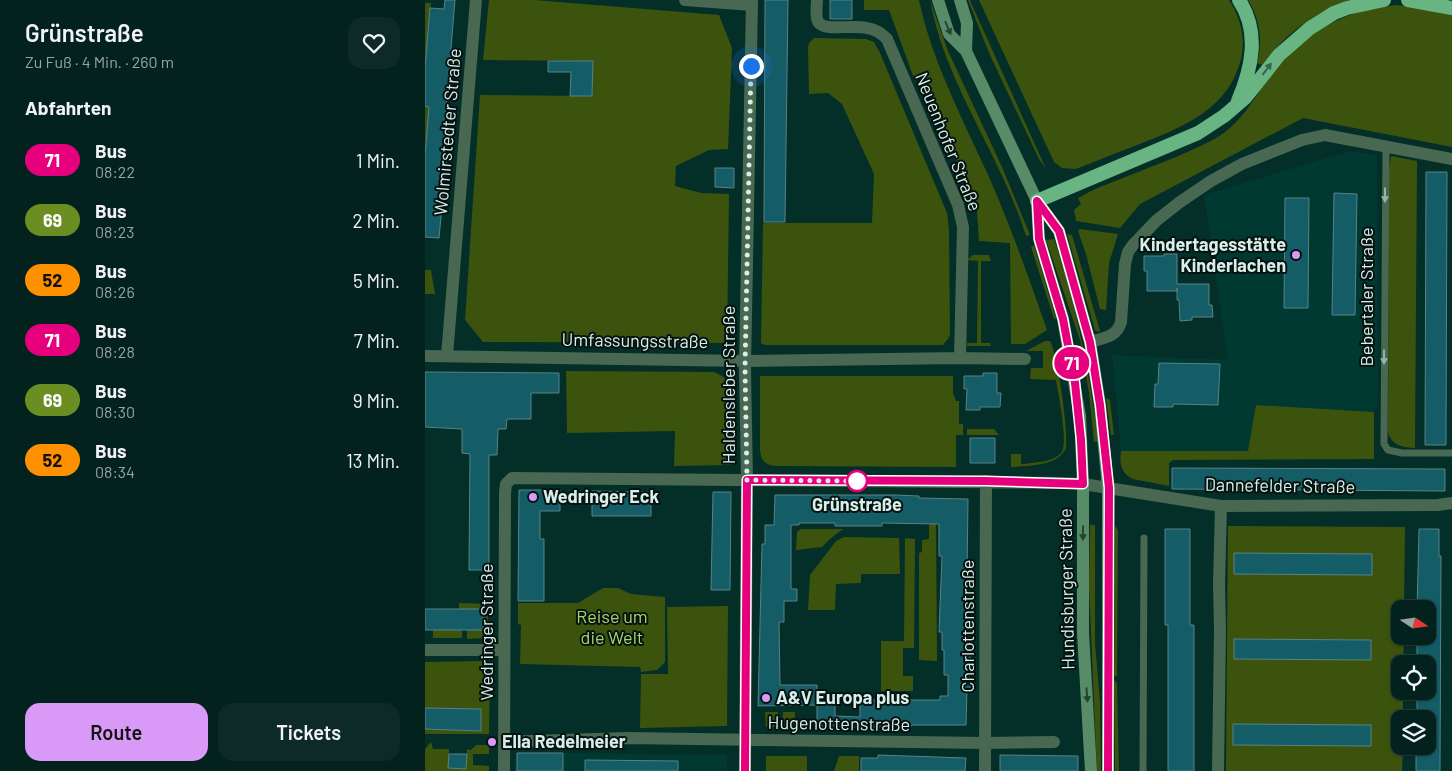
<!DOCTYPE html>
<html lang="de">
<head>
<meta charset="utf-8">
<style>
	:root { --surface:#03221e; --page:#0d2a27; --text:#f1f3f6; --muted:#97a4a4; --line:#243f3c; --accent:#d99af7 }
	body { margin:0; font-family:Barlow,sans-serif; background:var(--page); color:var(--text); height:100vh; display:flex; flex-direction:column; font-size:19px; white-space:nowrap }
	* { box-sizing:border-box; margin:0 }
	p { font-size:16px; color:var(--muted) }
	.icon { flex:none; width:28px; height:28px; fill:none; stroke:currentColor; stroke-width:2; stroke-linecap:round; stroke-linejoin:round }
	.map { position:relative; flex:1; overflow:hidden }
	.panel { display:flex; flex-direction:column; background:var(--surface); width:425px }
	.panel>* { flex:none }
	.badge { padding:0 10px; border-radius:16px; font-size:18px; line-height:32px }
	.needle { width:32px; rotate:103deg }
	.tools { position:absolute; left:966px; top:600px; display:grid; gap:10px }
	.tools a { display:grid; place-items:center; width:45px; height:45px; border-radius:10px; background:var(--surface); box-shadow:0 1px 4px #0004,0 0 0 1px var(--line); font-size:25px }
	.you { position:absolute; width:25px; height:25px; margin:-12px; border:4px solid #fff; border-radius:50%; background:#1a73e8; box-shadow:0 0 0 8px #1a73e833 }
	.map>.badge { position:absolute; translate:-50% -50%; box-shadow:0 0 0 2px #fff }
	h2 { padding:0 25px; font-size:19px; line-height:45px }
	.round { display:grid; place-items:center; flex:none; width:52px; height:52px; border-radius:15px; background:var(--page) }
	.headline { display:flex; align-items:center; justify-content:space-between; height:85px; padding:0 25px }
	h1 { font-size:24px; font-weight:600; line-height:38px }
	.action { display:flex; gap:10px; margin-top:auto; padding:10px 25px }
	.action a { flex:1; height:58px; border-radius:15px; background:var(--accent); color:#111; font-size:20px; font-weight:600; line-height:58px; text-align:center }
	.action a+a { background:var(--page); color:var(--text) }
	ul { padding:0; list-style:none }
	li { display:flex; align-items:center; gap:15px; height:60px; padding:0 25px }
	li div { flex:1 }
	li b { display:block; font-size:19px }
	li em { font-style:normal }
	li .badge { min-width:55px; font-weight:700; text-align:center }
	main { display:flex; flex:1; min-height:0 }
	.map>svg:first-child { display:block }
</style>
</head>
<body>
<main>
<section class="panel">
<div class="headline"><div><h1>Grünstraße</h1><p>Zu Fuß · 4 Min. · 260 m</p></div><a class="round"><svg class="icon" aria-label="heart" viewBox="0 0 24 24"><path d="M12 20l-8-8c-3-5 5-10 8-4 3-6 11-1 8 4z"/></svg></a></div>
<h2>Abfahrten</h2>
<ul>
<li><span class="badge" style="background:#e6007e;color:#fff">71</span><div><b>Bus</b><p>08:22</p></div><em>1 Min.</em></li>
<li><span class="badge" style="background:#6b8e23;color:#fff">69</span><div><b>Bus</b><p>08:23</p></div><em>2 Min.</em></li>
<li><span class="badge" style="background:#ff9000;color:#111">52</span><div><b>Bus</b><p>08:26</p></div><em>5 Min.</em></li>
<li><span class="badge" style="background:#e6007e;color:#fff">71</span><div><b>Bus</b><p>08:28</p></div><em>7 Min.</em></li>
<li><span class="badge" style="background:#6b8e23;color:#fff">69</span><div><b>Bus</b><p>08:30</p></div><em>9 Min.</em></li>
<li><span class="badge" style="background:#ff9000;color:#111">52</span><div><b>Bus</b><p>08:34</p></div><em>13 Min.</em></li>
</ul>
<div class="action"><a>Route</a><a>Tickets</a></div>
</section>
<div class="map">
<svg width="1027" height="771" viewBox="0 0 1027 771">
	<rect width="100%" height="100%" fill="#042e28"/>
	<path fill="#003931" d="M925 151 952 155 953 404 949 412 832 405 823 451H696L687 355 803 360 779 195Z
		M91 752 302 755V771H90Z"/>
	<path fill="#3c530e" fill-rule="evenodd" d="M64 0H109L294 15 307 48 303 149 284 150 251 166 250 186 276 193 304 194 302 343 58 342 40 320 55 95 167 96 168 61 58 60Z
		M439 0H494C506 59 539 122 564 177 586 227 604 278 622 330L600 344H586L585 243 554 241 552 210 498 77 490 81 464 10H439Z
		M505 0 523 51 577 167 605 235 601 236C576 155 520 84 505 0Z
		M543 0H545L547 5 621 169 614 159 564 53Z
		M554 0H804C817 20 822 43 814 66 799 112 753 129 712 145 691 153 671 161 651 169L637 168 629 162Z
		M823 0H925C889 12 859 35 837 65L832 63C838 42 835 19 823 0Z
		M0 3H6L0 68Z
		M972 5 1027 13V147L878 118 715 204 695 228 651 221 649 210 656 204 653 198 670 189C697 178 724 168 751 157 766 150 782 144 796 135 816 121 828 101 842 80 874 35 917 10 972 5Z
		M389 38 441 39 449 42 455 53 522 213 524 231 525 334 523 339 518 345H340L336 343 338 223H447L449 174 417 104 403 93 384 94 383 48 384 43Z
		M0 106 6 107 0 156Z
		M966 156 992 161 990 448C978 448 966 445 963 432L964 169Z
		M655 229 693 234 684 263 681 310 675 309 661 254 653 231Z
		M642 234 647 235 675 331 674 332 670 330Z
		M629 239C652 307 664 370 673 441L669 442 664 393 655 340 621 240Z
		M609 245 629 312 631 319H629L606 247Z
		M548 255H564L566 261H556V343H565L566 346H542V343H552L553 261 542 260Z
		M0 270H6L10 294H0Z
		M620 341H625C633 355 643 430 641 448 633 466 604 466 586 467V454H596V464H600C611 462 628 462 636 453 644 445 633 393 631 380L605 379 606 368H618V351H601Z
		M141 371 289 372C301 377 305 382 307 395L306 465 249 466 250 431 142 433Z
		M335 376H528V393L531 401H534V424H538V435H531V467L352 466C340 465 336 461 335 450Z
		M681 398 685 400 689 435H686Z
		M831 405 949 412V459L748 460 744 463V486L708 479C696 474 694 463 696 451H823Z
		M542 429H569L574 435H542Z
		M504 521H511L512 661 494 660V553L497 552V540L504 539Z
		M665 525H670V643L675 702 676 771H672L664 587Z
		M690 526 693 530 692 677 689 675Z
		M803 526 980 527 979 609H975V636H979L978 664H975V691H978V719H975V746H978L977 771H801ZM947 554V575L809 574ZM809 639 946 640V660L809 659ZM808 724 945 725 946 745H808Z
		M376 529H418L406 538 397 547 371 550 372 532Z
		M419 537 474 538 475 574H436V583L411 584 410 610H383L385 575 411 541Z
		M480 538 490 539 489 648H478V676H488V691H456V641H479Z
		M178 588H193L206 594 240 597V662L232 670 216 672 215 667 95 664 96 625 93 624V603H153Z
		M34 603 63 604V638L42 639V630H58V609H34Z
		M303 606 302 726 215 728 216 674H243L242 607Z
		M8 630H37V638H8Z
		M61 661 65 666 64 734H0V729L55 731V709L0 708V662Z
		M689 680 692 683 694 771H690Z
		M340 712H353V727H341Z
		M358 712H370V727H358Z
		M6 742 8 749H24V768L41 769 42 749 46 750 51 745H64V754H48V765L64 766V771H0V749Z
		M341 756H382V771H341Z
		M414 756H434V771H409Z"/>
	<path fill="#145d66" stroke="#598287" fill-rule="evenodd" d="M20 0H30L20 120 25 121 14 238 0 237V156L4 107 0 106V68L5 8 19 9Z
		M340 0H363L360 222H339Z
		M405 0H427V19H405Z
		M123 61H168L167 96H145L146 72H123Z
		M290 168H309V188L290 187Z
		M1001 172H1022L1021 445H1000Z
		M909 193 932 194 930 315H907Z
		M860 198H884L883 308H859Z
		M739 254H752V284H784V305H787L788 317H767V320L755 321 754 300H752V288V291H722V271H719V256H739Z
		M734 363 795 364 793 405 748 404V407H729L730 384H733Z
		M0 372 134 373V393H106V419H82L81 429H73L72 455H64V570H44L45 454 37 453V429L0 427Z
		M558 373H572V393H576L575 407H555V410H541L542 389H539V376H558Z
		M545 438H570V463H545Z
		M747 468 1020 469V491L747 489Z
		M94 490H135V511H115V539H119V601H93Z
		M167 491 226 492V516H167Z
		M288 492H306L305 590H286Z
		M350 495H470L494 496V498L543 499 541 650H545V690H542L541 725H487V726L454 727 392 728V705L333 706 337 544H340V525H349ZM374 523H410V526H457V523L514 524V556H517L514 632H517V650H519V675H523V696H515V700H435V717L410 716V705L392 704V685H355L354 622H359V601H372V589H366V525H374Z
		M740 529H765V625H769V771H743V625H740Z
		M994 529H1014V556H1016L1015 771H991V746H1002V719H992V691H1002V664H992V636H1002V609H992Z
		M809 553 947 554V575L809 574Z
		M0 609H58V630H0Z
		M809 639 946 640V660L809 659Z
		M0 708 56 709V731L0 729Z
		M808 724 946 725V746L808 745Z
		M92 753H138V771H92Z
		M24 754H42L41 769 23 768Z
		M453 755 541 758 540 771H436V758H453Z
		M575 755 653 756V771H575Z
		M160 760 253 761V771H160Z"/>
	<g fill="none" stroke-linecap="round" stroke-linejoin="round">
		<path stroke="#486851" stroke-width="7" d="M961 146 959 444 963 450 977 453H1027
			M718 771 719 538"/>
		<path stroke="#486851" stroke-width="12" d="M260 0 327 5
			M392 0C392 6 390 19 394 23 405 35 442 16 462 39L533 205 538 227 535 358
			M665 342C679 338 692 337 696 322L700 264 703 252 708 245 732 220 755 202 786 181 817 164 877 140 900 135 1027 159
			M0 356 321 361 535 358 600 359
			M22 356 51 0
			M0 650H79
			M79 742 203 738 560 743 629 742
			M79 771 80 493 81 484 87 478 637 483 658 484 796 506 1013 505 1027 503
			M320 771 322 480 320 368 327 0
			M560 771 561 481
			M793 771 795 629 794 584 796 506"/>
		<path stroke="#588c68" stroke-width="12" d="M513 0 524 34 541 51 612 201 634 231 665 342 675 405 683 488V771
			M535 0 542 23 541 51
			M612 201 614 239 638 319 655 416 658 484V633L666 771"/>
		<path stroke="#68b482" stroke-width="14" d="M983 0 1027 8
			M813 101C827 68 835 32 814 0
			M612 201 773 133 799 116 820 98 854 55 885 28 909 13 922 8 959 0"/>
	</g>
	<defs><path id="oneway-solid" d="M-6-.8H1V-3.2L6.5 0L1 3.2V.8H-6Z" transform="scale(1.25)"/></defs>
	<g fill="#264333">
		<use href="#oneway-solid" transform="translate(523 28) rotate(67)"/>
		<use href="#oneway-solid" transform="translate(658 533) rotate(90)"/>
		<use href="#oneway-solid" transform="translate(662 695) rotate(86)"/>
	</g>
	<use fill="#366449" href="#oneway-solid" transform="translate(842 69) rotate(-53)"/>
	<g fill="#98b2a5">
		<use href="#oneway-solid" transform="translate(960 195) rotate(90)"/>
		<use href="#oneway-solid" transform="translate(959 357) rotate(90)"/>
	</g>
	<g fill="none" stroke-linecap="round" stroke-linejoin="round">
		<g stroke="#fff" stroke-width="11">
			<path id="line" d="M320 771 322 480 561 481 658 484 656 440 650 383 638 319 614 239 612 201 634 231 665 342 675 405 684 488 683 771"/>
		</g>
		<use href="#line" stroke="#e6007e" stroke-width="8"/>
		<path stroke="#d9eeea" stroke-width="5" stroke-dasharray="0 9" d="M326 66 320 368 322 480 432 481"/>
	</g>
	<g fill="#d99af7" stroke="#041310" stroke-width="2">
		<circle cx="871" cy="255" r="5"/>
		<circle cx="108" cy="497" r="5"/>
		<circle cx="341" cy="698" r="5"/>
		<circle cx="67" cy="742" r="5"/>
	</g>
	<circle fill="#fff" stroke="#e6007e" stroke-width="2.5" cx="432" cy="481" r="10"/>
	<g text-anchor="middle" stroke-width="4" stroke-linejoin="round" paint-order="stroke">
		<g font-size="18" fill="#d9eeea" stroke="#041310">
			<text transform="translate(23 132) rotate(-85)" y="6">Wolmirstedter Straße</text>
			<text transform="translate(523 142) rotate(68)" y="6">Neuenhofer Straße</text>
			<text transform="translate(942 297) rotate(-90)" y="6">Bebertaler Straße</text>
			<text transform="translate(210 341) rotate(1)" y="6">Umfassungsstraße</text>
			<text transform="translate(304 385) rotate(-90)" y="6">Haldensleber Straße</text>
			<text transform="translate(855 486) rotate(1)" y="6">Dannefelder Straße</text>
			<text transform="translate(642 589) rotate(-91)" y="6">Hundisburger Straße</text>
			<text transform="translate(543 626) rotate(-90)" y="6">Charlottenstraße</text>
			<text transform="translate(62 632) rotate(-90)" y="6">Wedringer Straße</text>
			<text transform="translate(414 724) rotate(1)" y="6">Hugenottenstraße</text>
		</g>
		<g font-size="18" font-weight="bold" fill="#d9eeea" stroke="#041310" text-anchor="start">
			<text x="861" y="251" text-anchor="end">Kindertagesstätte<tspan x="861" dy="21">Kinderlachen</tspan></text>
			<text x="118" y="503">Wedringer Eck</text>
			<text x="351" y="704">A&amp;V Europa plus</text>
			<text x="77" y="748">Ella Redelmeier</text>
		</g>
		<g font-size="18" font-weight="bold" fill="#d9eeea" stroke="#041310">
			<text x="432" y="511">Grünstraße</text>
		</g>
		<g font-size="18" fill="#acd669" stroke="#041310">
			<text x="187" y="623">Reise um<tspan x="187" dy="21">die Welt</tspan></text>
		</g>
	</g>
</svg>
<div class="tools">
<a><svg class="needle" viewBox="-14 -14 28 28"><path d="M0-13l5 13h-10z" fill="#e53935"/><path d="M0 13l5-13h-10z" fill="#97a4a4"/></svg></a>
<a><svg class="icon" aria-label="locate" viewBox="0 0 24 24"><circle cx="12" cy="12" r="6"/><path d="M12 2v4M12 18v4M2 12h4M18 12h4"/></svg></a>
<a><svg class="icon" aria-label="layers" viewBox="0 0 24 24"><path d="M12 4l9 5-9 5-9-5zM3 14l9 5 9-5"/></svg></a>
</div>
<div class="you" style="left:326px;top:66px"></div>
<b class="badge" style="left:647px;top:363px;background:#e6007e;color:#fff">71</b>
</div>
</main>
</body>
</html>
